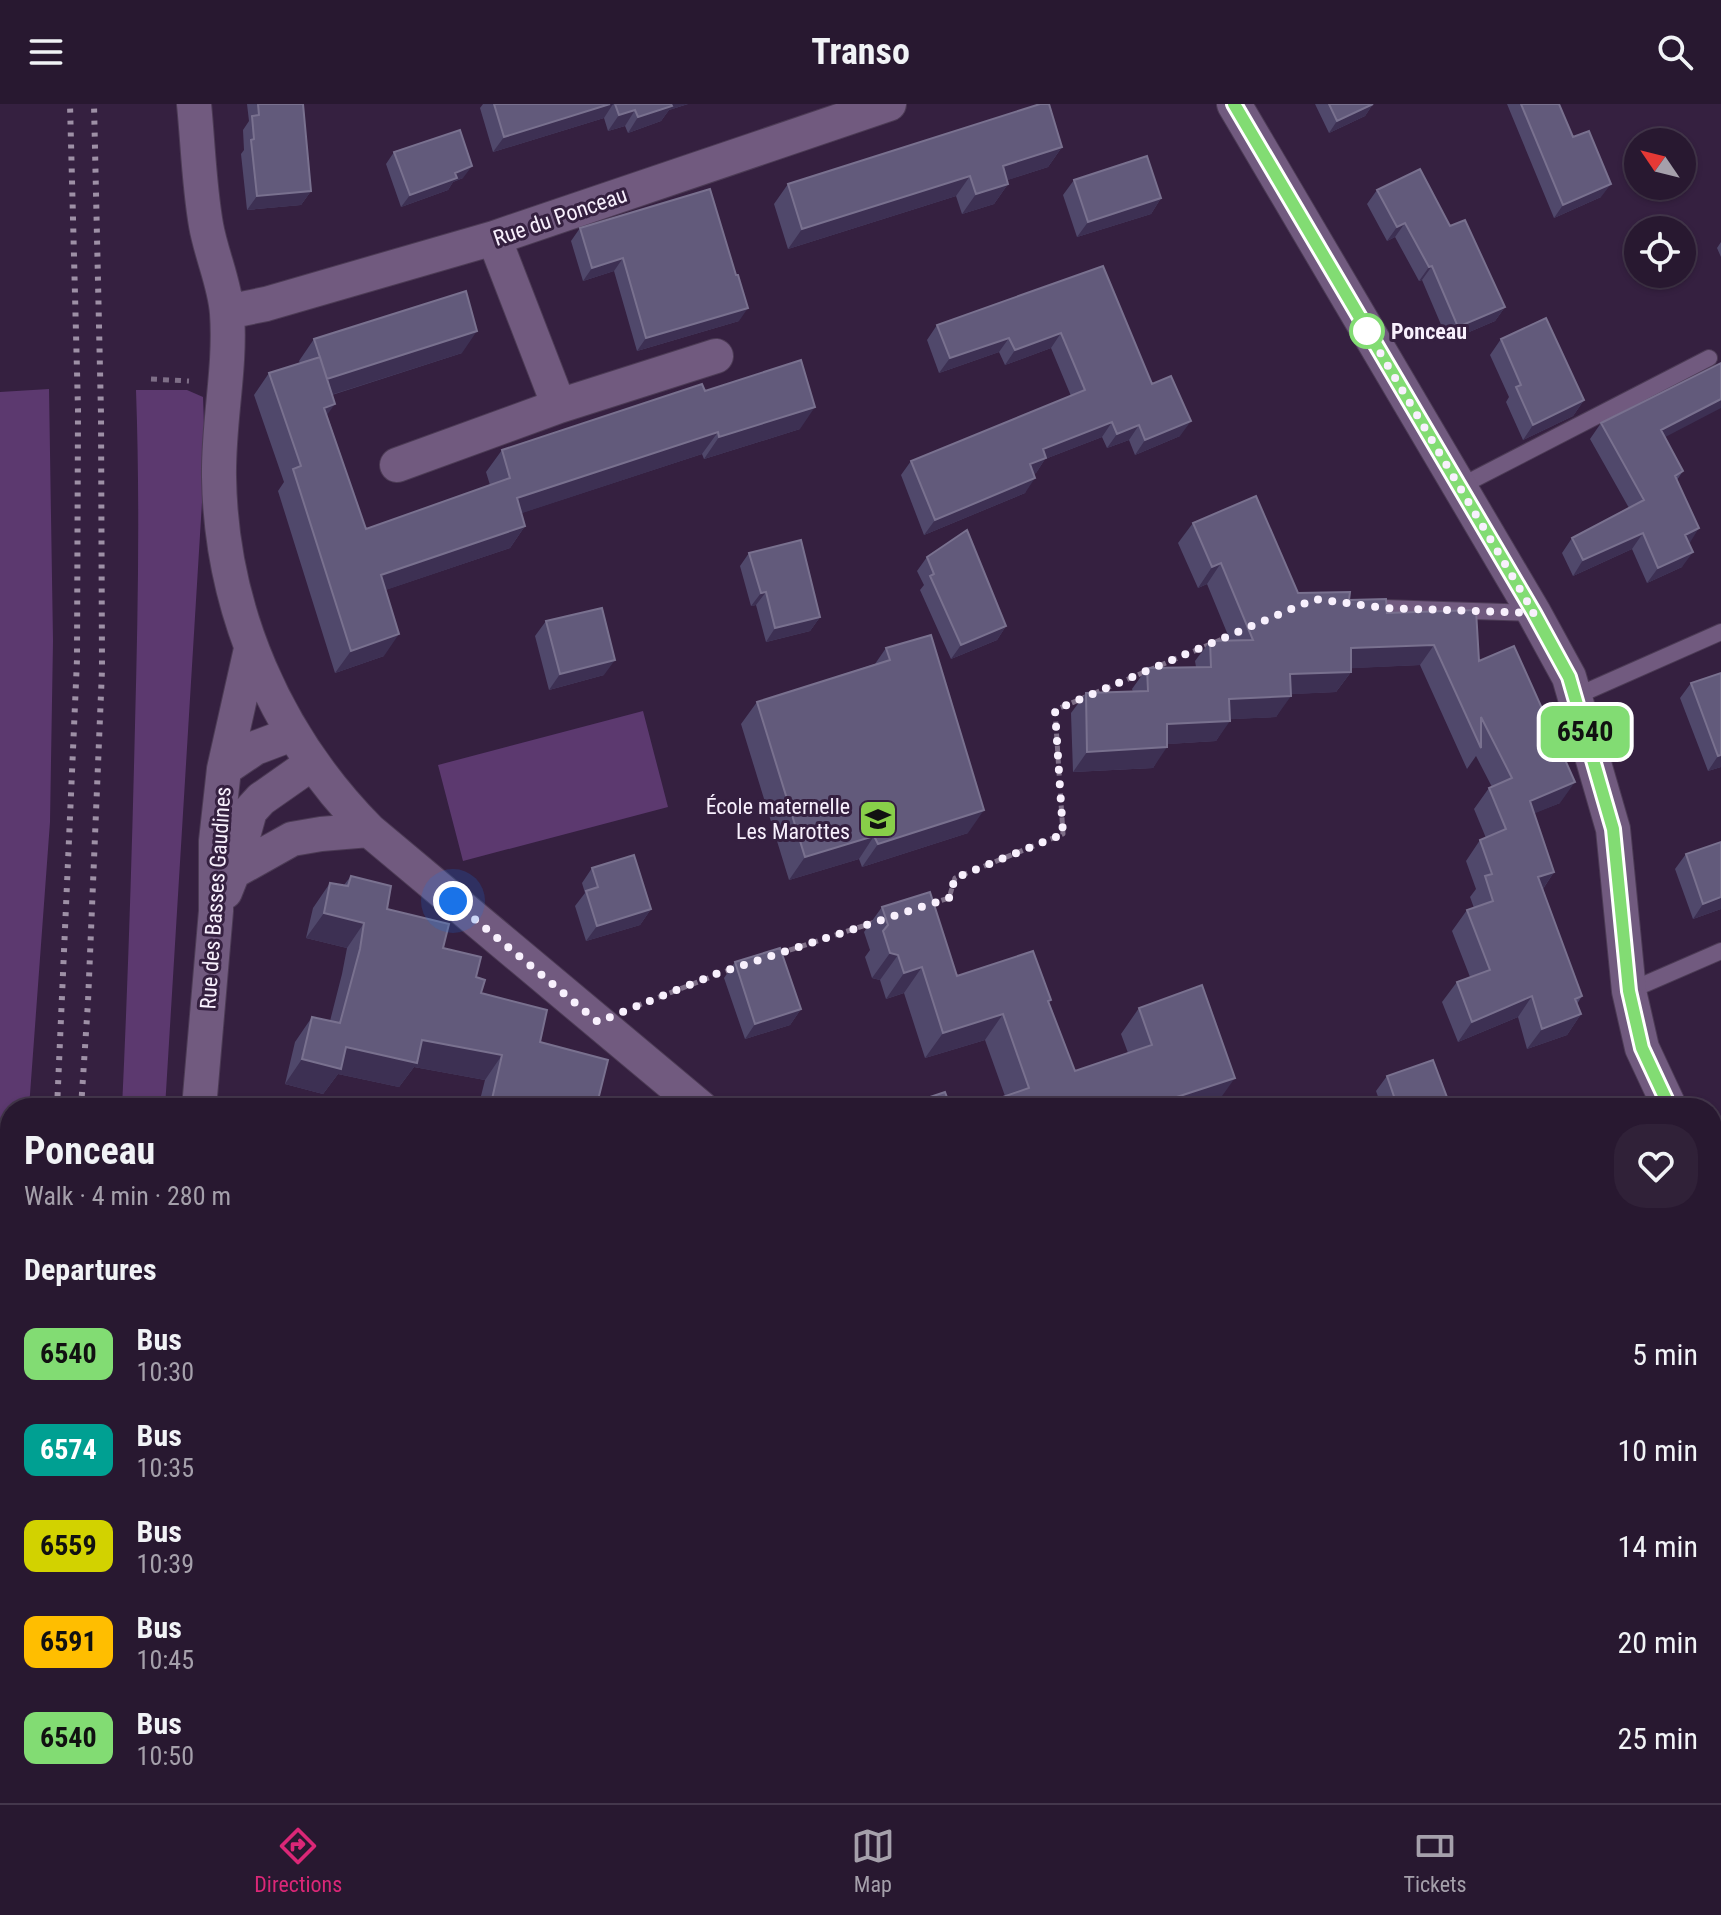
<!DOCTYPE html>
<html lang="en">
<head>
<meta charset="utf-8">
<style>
	:root { --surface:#281830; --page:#302138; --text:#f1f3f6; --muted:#a5a0ab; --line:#44374c; --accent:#db2777 }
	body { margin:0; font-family:"Roboto Condensed",sans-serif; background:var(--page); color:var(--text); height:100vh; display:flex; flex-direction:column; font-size:30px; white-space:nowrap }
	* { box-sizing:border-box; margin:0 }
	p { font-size:26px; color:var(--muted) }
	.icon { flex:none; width:44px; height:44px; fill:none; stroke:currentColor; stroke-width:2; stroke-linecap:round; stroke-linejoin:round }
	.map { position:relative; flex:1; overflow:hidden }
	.panel { position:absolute; left:0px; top:994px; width:1722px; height:706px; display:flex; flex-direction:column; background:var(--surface); border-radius:32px 32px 0 0; box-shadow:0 2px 6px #0004,0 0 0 2px var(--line) }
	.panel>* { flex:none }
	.badge { padding:0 16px; border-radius:12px; font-size:28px; line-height:52px }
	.needle { width:52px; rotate:305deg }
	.controls { position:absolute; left:1624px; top:24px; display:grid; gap:16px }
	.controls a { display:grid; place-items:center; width:72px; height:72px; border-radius:50%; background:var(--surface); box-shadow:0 2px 6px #0004,0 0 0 2px var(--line); font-size:40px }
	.you { position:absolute; width:40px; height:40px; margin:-20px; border:6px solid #fff; border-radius:50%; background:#1a73e8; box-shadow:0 0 0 12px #1a73e833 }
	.map>.badge { position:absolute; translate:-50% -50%; box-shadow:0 0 0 4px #fff }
	h2 { padding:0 24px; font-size:30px; line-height:72px }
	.round { display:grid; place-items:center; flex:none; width:84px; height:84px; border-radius:32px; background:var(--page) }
	.summary { display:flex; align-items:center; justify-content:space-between; height:136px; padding:0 24px }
	h1 { font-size:38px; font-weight:700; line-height:60px }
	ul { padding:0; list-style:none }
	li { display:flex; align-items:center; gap:24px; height:96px; padding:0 24px }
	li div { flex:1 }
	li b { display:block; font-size:30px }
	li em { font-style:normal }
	li .badge { min-width:88px; font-weight:700; text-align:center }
	header { display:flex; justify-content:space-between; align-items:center; height:104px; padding:0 24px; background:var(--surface); font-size:36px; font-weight:700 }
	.tab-bar { display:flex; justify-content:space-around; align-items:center; height:112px; border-top:2px solid var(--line); background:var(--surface); font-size:22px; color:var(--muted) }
	.tab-bar a { display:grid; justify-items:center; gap:4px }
	.tab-bar .current { color:var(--accent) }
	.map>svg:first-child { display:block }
</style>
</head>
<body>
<header><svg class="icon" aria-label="menu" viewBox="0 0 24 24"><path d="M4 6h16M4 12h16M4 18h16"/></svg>Transo<svg class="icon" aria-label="search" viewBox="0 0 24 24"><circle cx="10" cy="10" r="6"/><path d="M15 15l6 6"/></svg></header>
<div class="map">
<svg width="1721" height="1699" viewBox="0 0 1721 1699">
	<rect width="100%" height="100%" fill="#352040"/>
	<path fill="#5c396f" d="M49 285 53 537 50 718 29 1004H10V1231L0 1332V288Z
		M136 286H187L203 293 205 349 165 1004H122C128 876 132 749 135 621 138 509 140 398 136 286Z
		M643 607 668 703 463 757 438 661Z"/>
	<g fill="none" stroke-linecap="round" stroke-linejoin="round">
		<g stroke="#4c3b55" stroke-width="18">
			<path id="service" d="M1459 383 1709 254
				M1384 504 1533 509
				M1574 593 1721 528
				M1629 887 1721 847"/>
		</g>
		<g stroke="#4c3b55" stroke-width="36">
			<path id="minor" d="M194 0C198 40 199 81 206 121 211 150 225 180 227 209 231 264 218 318 219 373 221 506 276 632 369 726L701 1004
				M1234 0 1534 509 1569 573 1613 725 1629 887 1642 944 1670 1004
				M494 134 559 302 716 252
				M227 208 266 200 494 134 889 0
				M397 361 559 302
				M224 665 255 644 292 630
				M233 768 292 735 321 730 369 726
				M225 788 233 768 250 707 261 695 311 660
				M199 1004 216 807V737L224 665 251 545
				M1712 1089 1721 1105
				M1094 1690 1098 1699
				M95 1699 96 1690
				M928 1699 936 1690"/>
		</g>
		<path stroke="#7e6e87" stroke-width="5" stroke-dasharray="6 6" stroke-linecap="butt" d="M151 275 189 277
			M930 800 949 794 955 774 1063 730 1055 606 1232 531
			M778 850 875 818
			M636 902 734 864
			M620 1690 630 1699"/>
		<use href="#service" stroke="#715a7f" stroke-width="16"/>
		<use href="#minor" stroke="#715a7f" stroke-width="34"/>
		<path stroke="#9e90a6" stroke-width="6" stroke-dasharray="4 8" stroke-linecap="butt" d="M57 1004 77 556 78 305 70 0
			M81 1004 88 898 102 566 101 310 94 0
			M0 1581 10 1517
			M6 1699 10 1669"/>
	</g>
	<path fill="#50486b" d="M247 0H303L311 87 301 101 247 106 241 50 244 46 243 26 249 17Z
		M483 0H688L669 6 661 17 628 29 625 22 608 27 604 14 493 48 480 4Z
		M1315 0H1373L1365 12 1329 29Z
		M1507 0H1559L1573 33 1601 93 1554 114Z
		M1062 43 1048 63 1007 76 1008 80 994 100 962 110 956 92 788 145 774 100 788 80Z
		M394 48 463 74 453 78 448 86 401 103 386 60Z
		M1074 76 1161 94 1151 110 1077 133 1063 91Z
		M1377 86 1450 122 1505 203 1495 217 1448 237 1422 176 1419 177 1395 133 1387 137 1367 100Z
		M580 124 739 217 637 247 614 167 583 177 571 137Z
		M1721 138V153L1717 144Z
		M1103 162 1152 280 1180 332 1135 351 1129 336 1107 344 1102 333 1045 355 1036 369 1033 370 1025 389 924 431 901 371 911 357 1071 292 1051 244 1005 261 999 248 939 269 927 236 937 221Z
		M314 235 462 249 332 291 327 311 366 425 490 381 486 368 502 346 705 287 800 325 704 355 702 350 521 409 525 422 510 444 385 486 384 552 335 569 278 387 284 378 254 291 269 269 300 259 299 257Z
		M1501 235 1584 296 1573 312 1523 336 1506 298 1509 293 1490 251Z
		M1601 319 1665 333 1683 367 1677 376 1689 439 1682 463 1647 479 1632 445 1573 472 1562 449 1572 434 1629 404 1590 335Z
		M1193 419 1298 489 1349 496 1387 509 1479 557 1560 699 1534 709 1554 768 1543 785 1582 892 1577 900 1581 910 1567 931 1527 945 1518 913 1458 938 1442 898 1457 878 1470 873 1452 827 1467 806 1474 804 1470 793 1476 785 1466 757 1480 736 1486 734 1474 705 1489 684 1492 683 1476 652 1467 665 1420 561 1351 564V568L1336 588 1290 590 1276 613 1230 615 1216 637 1167 640 1153 664 1073 668 1071 609 1086 589 1133 588 1132 585 1147 564 1196 563 1195 557 1210 537 1230 536 1207 480 1198 484 1178 439Z
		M749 449 820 513 810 527 766 538 756 501 751 502 740 462Z
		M927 453 1006 522 997 536 951 555 920 486 924 481 917 467Z
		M546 517 604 571 549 586 535 532Z
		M886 544 968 729 862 763 859 755 789 776 741 620 757 598 875 560Z
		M1721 569V663L1708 667 1680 594 1691 579Z
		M1721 738V805L1693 815 1675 765 1686 750Z
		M592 764 651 805 640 821 586 837 575 802 585 789 582 779Z
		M351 772 387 805 443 844 476 873 481 889 540 938 596 1004H478L485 976 414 963 399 983 338 970 323 990 285 980 295 938 312 913 330 917 342 870 347 844 306 834 313 804 330 779 344 781Z
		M882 803 957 872 1051 896 1049 898 1075 967 1128 949 1121 930 1139 904 1217 999 1203 1004H971L1005 992 985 936 925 954 904 889 886 895 880 876 872 874 865 853 870 846 864 828Z
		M735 858 801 905 790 921 745 935 724 874Z
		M1387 972 1442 1004H1382L1376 987Z
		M1712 1154 1721 1307 1712 1310Z
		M469 1690H609L620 1699H479Z
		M669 1690H816L824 1697 897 1690 889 1699H663Z
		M1174 1690H1267L1270 1699H1178Z
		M1350 1690H1641L1644 1699H1349L1347 1694Z"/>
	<path fill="#3d3053" d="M610 0H613L604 14 493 48 504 33Z
		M666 0H688L669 6 661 17 628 29 638 13Z
		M1373 0 1365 12 1329 29 1337 17Z
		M635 6 625 22 608 27 619 11Z
		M1062 43 1048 63 989 82 1003 62Z
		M472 62 463 74 453 78 448 86 401 103 410 91Z
		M970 72 956 92 788 145 802 125Z
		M1008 80 994 100 962 110 976 90Z
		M1611 80 1601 93 1554 114 1563 101Z
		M311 87 301 101 247 106 257 92Z
		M1161 94 1151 110 1077 133 1088 118Z
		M1405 119 1395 133 1387 137 1397 123Z
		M623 154 614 167 583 177 592 164Z
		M1432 162 1422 176 1419 177 1429 163Z
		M1505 203 1495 217 1448 237 1458 223Z
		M748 204 739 217 637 247 646 234Z
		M477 227 462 249 312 297 327 275Z
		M1061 229 1051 244 1005 261 1015 246Z
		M1009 234 999 248 939 269 950 254Z
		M1721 295V304L1650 341 1661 326Z
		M1584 296 1573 312 1523 336 1533 321Z
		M335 300 319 322 324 304Z
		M815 303 800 325 704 355 719 333Z
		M1191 317 1180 332 1135 351 1145 336Z
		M1112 318 1102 333 1045 355 1036 369 1019 375 1030 360 1043 345Z
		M1139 321 1129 336 1107 344 1117 330Z
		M718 328 702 350 501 416 517 394Z
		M1035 374 1025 389 924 431 935 416Z
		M525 422 510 444 365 493 381 471Z
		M1699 424 1689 440 1685 431Z
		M1643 429 1632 445 1573 472 1583 456Z
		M1693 448 1682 463 1647 479 1658 464Z
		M1221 459 1207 480 1198 484 1212 463Z
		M766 488 756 501 751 502 761 489Z
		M820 513 810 527 766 538 775 524Z
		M1006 522 997 536 951 555 961 541Z
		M399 530 384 552 335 569 351 547Z
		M1434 541 1420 561 1336 565 1351 544Z
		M615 556 604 571 549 586 560 570Z
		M1351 568 1336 588 1276 591 1290 570Z
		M1291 592 1276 613 1215 616 1229 595Z
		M1230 617 1216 637 1153 641 1167 620Z
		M1167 643 1153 664 1073 668 1087 648Z
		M1721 651V663L1708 667 1718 652Z
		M1575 678 1560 699 1516 717 1530 697Z
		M984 706 968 729 862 763 878 740Z
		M874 732 859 755 789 776 805 753Z
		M1554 768 1540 789 1538 773Z
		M1721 793V805L1693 815 1703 800Z
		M651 805 640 821 586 837 597 822Z
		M324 809 364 819 347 844 306 834Z
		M890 849 898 851 880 876 872 874Z
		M922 863 904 889 886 895 904 869Z
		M1532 892 1518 913 1458 938 1472 918Z
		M801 905 790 921 745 935 755 920Z
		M1003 910 985 936 925 954 943 929Z
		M1581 910 1567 931 1527 945 1542 925Z
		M422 936 502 951 485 976 414 963 399 983 338 970 323 990 285 980 302 955 346 943Z
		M1235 974 1217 999 1203 1004H1143Z
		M1448 996 1442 1004H1427Z
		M1721 1286V1307L1712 1310V1294L1716 1288Z
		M1721 1614V1635L1712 1638V1617Z
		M890 1690H897L889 1699H882Z
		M1521 1690H1530L1524 1699H1496Z"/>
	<path fill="#625a7b" stroke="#79718f" stroke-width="2" d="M258 0H303L311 87 257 92 251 36 254 35 252 12 259 11Z
		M494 0H610L504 33Z
		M615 0H671L672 2 638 13 635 6 619 11Z
		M1040 0H1049L1062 43 1003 62 1008 80 976 90 970 72 802 125 788 80Z
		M1329 0H1373L1337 17Z
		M1521 0H1559L1573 33 1589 27 1611 80 1563 101Z
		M460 26 472 62 455 69 457 74 410 91 394 48Z
		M1147 52 1161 94 1088 118 1074 76Z
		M1420 65 1450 122 1465 116 1505 203 1458 223 1432 162 1429 163 1405 119 1397 123 1377 86Z
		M710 85 736 171H738L748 204 646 234 623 154 592 164 580 124Z
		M1103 162 1152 280 1171 272 1191 317 1145 336 1139 321 1117 330 1112 318 1043 345 1046 354 1030 360 1035 374 935 416 911 357 1085 286 1061 229 1015 246 1009 234 950 254 937 221Z
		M466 187 477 227 327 275 314 235Z
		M1546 214 1584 296 1533 321 1516 283 1521 281 1501 235Z
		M320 253 335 300 324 304 366 425 510 374 502 346 702 280 705 287 801 256 815 303 719 333 718 328 517 394 525 422 381 471 399 530 351 547 293 365 301 362 269 269Z
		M1721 259V295L1661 326 1683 367 1675 372 1699 424 1685 431 1693 448 1658 464 1643 429 1583 456 1572 434 1644 396 1601 319Z
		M1256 392 1298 489 1350 488 1349 496 1386 495 1387 509 1476 506 1479 557 1514 542 1575 678 1530 697 1554 768 1538 773 1582 892 1575 895 1581 910 1542 925 1532 892 1472 918 1457 878 1490 866 1467 806 1493 797 1485 772 1492 770 1480 736 1506 725 1489 684 1512 674 1481 613V644L1434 541 1351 544V568L1290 570 1291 592 1229 595 1230 617 1167 620V643L1087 648 1086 589 1148 587 1147 564 1211 563 1210 537 1253 536 1221 459 1212 463 1193 419Z
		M967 426 1006 522 961 541 930 472 934 470 927 453Z
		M801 436 820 513 775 524 766 488 761 489 749 449Z
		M602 504 615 556 560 570 546 517Z
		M931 531 984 706 878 740 874 732 805 753 757 598 890 556 886 544Z
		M1721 569V651L1718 652 1691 579Z
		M1721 738V793L1703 800 1686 750Z
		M634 751 651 805 597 822 586 787 598 783 592 764Z
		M351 772 391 782 387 805 449 820 443 844 481 853 476 873 485 876 481 889 547 906 540 938 608 956 596 1004H490L502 951 422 936 417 959 346 943 341 965 302 955 312 913 340 919 360 845 364 819 324 809 330 779 348 782Z
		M930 788 957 872 1033 847 1051 896 1048 897 1075 967 1152 941 1139 904 1202 881 1235 974 1143 1004H971L1029 984 1003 910 943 929 922 863 904 869 898 851 890 849 883 827 888 821 882 803Z
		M780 844 801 905 755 920 735 858Z
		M1433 956 1448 996 1427 1004H1398L1387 972Z
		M945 988 951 1004H897Z
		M1718 1152 1721 1159V1286L1716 1288 1712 1276V1154Z
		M1721 1557V1614L1712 1617V1559Z
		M241 1690H281L286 1699H223Z
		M516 1690H609L620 1699H526Z
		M705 1690H816L824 1697 831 1690H890L882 1699H714Z
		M978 1690H1057L1060 1699H948Z
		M1202 1690H1267L1270 1699H1206Z
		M1374 1690H1521L1496 1699H1378Z
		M1534 1690H1641L1644 1699H1538Z"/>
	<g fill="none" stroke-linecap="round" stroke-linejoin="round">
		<g stroke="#fff" stroke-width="18">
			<path id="line" d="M1234 0 1534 509 1569 573 1613 725 1629 887 1642 944 1670 1004"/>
		</g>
		<use href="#line" stroke="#82dc73" stroke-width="12"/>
		<path stroke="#f8f0fd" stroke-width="8" stroke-dasharray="0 14.4" d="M453 797 598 918 716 870 949 794 955 774 1063 730 1055 606 1315 495 1384 504 1534 509 1362 218 1367 227"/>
	</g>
	<defs>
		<g id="school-square" transform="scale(2)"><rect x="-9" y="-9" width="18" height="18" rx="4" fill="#88cf49" stroke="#352040"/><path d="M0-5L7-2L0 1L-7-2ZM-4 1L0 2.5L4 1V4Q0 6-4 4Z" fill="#111"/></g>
	</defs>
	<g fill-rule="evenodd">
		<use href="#school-square" x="878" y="715"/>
	</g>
	<circle fill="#fff" stroke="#82dc73" stroke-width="4" cx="1367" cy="227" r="16"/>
	<g text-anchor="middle" stroke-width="6" stroke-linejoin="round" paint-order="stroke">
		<g font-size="22" fill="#f8f0fd" stroke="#352040">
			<text transform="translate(560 112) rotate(-19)" y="8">Rue du Ponceau</text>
			<text transform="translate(215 794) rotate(-86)" y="8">Rue des Basses Gaudines</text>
		</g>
		<g font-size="22" font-weight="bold" fill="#f8f0fd" stroke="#352040" text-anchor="start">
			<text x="1391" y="235">Ponceau</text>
		</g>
		<g font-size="22" fill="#f8f0fd" stroke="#352040" text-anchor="end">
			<text x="850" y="710">École maternelle<tspan x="850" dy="25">Les Marottes</tspan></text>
		</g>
	</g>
</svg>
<div class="controls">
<a><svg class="needle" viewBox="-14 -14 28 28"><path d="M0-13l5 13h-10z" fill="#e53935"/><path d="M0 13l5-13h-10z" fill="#a5a0ab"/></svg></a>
<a><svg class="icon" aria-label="locate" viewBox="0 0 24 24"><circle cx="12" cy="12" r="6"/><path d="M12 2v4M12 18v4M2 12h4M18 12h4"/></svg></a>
</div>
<div class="you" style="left:453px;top:797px"></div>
<b class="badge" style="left:1585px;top:628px;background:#82dc73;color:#111">6540</b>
<section class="panel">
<div class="summary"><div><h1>Ponceau</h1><p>Walk · 4 min · 280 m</p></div><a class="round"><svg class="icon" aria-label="heart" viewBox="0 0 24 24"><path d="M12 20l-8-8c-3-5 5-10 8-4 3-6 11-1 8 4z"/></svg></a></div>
<h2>Departures</h2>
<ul>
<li><span class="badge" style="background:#82dc73;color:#111">6540</span><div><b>Bus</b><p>10:30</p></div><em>5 min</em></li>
<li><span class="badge" style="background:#00a092;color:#fff">6574</span><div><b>Bus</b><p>10:35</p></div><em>10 min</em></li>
<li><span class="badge" style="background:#d2d200;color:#111">6559</span><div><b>Bus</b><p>10:39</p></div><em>14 min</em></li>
<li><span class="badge" style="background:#ffbe00;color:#111">6591</span><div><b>Bus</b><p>10:45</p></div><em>20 min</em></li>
<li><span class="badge" style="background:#82dc73;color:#111">6540</span><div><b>Bus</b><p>10:50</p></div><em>25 min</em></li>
</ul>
</section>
</div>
<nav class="tab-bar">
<a class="current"><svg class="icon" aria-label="directions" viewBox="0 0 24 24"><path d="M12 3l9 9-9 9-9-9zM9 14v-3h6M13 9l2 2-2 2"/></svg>Directions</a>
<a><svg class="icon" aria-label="map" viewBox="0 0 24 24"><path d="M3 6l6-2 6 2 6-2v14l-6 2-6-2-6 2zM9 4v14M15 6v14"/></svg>Map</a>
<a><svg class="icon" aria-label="tickets" viewBox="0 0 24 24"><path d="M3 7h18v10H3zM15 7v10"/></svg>Tickets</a>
</nav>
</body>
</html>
